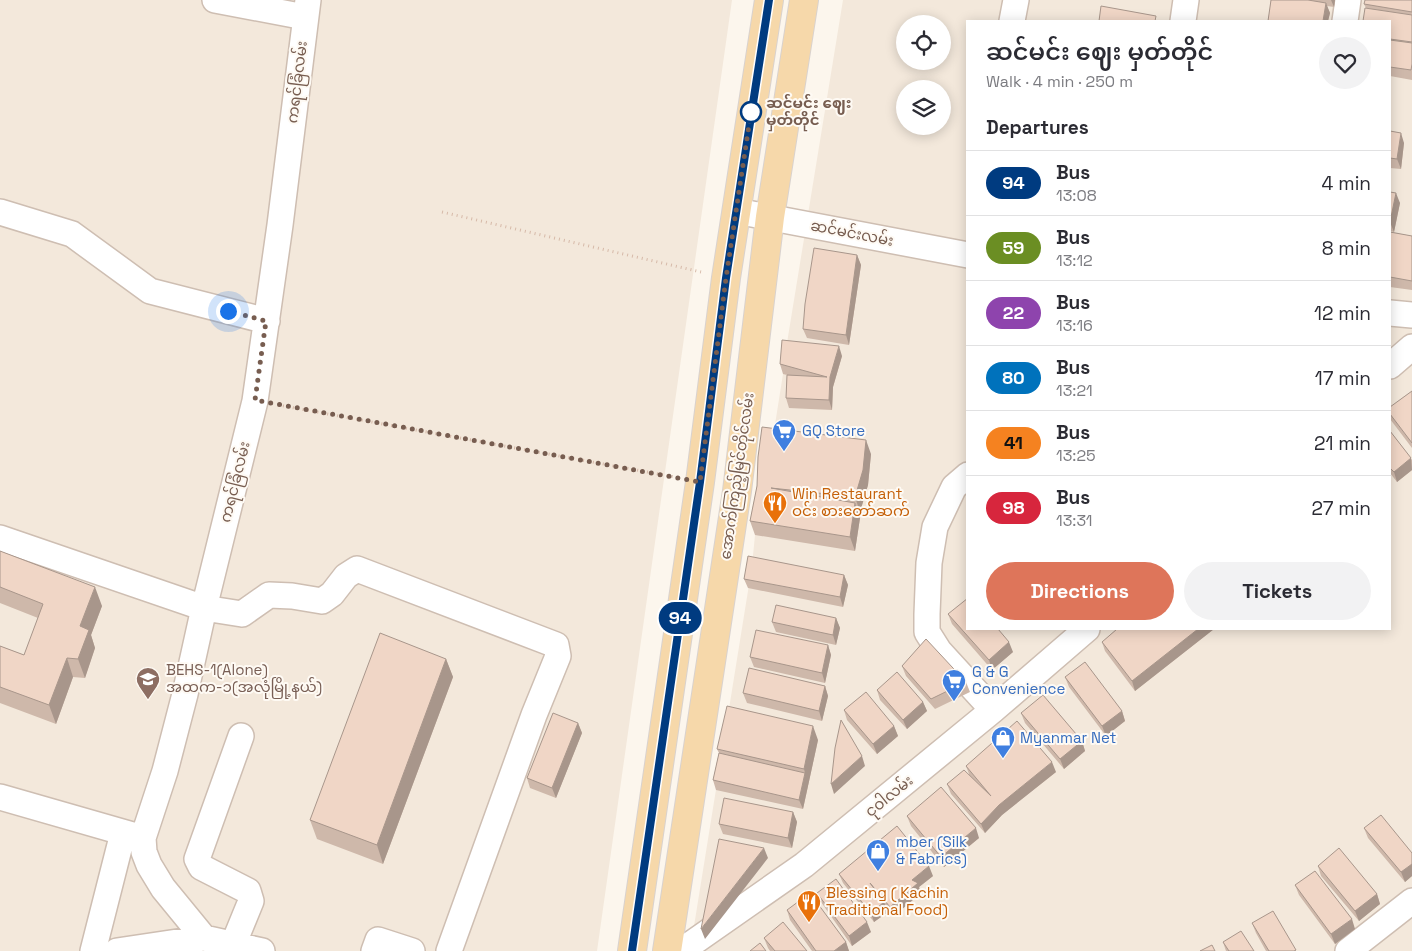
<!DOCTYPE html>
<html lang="en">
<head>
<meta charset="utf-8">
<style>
	:root { --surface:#fff; --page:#f2f2f3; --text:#2b2b33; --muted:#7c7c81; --line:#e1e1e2; --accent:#de755a }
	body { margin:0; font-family:"Space Grotesk","Noto Sans Myanmar",sans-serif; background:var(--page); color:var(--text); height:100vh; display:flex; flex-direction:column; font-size:19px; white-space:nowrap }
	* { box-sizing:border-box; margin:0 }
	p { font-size:16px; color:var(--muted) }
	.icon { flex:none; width:28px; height:28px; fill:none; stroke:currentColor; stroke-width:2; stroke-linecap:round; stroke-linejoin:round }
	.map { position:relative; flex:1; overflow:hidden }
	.panel { position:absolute; left:966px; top:20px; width:425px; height:610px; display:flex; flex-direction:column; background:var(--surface); border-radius:0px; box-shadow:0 2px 12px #0003 }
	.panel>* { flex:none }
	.badge { padding:0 10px; border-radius:16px; font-size:18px; line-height:32px }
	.buttons { position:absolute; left:896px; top:15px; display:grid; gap:10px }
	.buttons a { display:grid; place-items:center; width:55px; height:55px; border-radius:50%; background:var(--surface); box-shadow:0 2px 12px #0003; font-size:25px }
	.you { position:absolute; width:25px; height:25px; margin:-12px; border:4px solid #fff; border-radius:50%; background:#1a73e8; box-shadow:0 0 0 8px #1a73e833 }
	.map>.badge { position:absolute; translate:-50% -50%; box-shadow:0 0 0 2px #fff }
	h2 { padding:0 20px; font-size:19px; line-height:45px }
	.round { display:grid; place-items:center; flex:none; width:52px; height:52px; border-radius:26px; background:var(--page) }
	.head { display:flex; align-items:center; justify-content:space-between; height:85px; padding:0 20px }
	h1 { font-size:24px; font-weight:600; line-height:38px }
	.button { display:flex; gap:10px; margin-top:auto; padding:10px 20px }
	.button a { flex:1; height:58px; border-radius:30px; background:var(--accent); color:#fff; font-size:20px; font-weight:600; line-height:58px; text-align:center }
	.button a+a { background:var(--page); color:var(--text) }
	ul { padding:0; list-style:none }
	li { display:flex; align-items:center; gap:15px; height:65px; padding:0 20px; border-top:1px solid var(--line) }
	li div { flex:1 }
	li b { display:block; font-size:19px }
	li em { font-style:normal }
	li .badge { min-width:55px; font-weight:700; text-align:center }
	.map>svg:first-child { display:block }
</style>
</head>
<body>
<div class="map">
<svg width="1412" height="951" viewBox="0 0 1412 951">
	<rect width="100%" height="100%" fill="#fcf6ed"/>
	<path fill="#f3e8db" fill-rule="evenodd" d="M0 0H732L597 951H0Z
		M843 0H1412V951H690L752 566 755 535 763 500 783 374 786 349ZM968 21H1390V629H968ZM905 24H942V61H905ZM905 89H942V126H905Z"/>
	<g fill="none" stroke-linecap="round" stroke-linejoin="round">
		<g stroke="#cebeb2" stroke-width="28">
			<path id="minor" d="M215 0 305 17
				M1012 21 1016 0
				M1183 21 1186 0
				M1345 21 1348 0
				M736 211 968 255
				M0 212 72 234 150 291 267 321
				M1390 313 1412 315
				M1390 366 1412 347
				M968 475 954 487 935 527 929 563 927 614V632L939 651 993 710
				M0 538 204 608 242 614 269 595 292 596 322 601 332 594 346 576 357 569 556 645 558 656 534 715 449 951
				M0 797 143 838
				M204 938 163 888 149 865 144 852 143 838 165 771 185 694 204 608 255 401 280 225 308 0
				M233 945 251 901 248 891 201 867 197 859 241 736
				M93 951 123 833
				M117 951 204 938 262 951
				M374 951 378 940 412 951
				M681 951 804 865 993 710 1087 629
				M1348 951 1412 901"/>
		</g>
		<g stroke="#d9d2ce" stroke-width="30">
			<path id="major" d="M632 951 700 482 726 278 769 0
				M667 951 737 491 770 217 804 0"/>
		</g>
		<path stroke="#d6b9a8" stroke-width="3" stroke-dasharray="1 4" stroke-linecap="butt" d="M442 212 701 272
			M278 405 675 477"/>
		<use href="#minor" stroke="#fff" stroke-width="25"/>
		<use href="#major" stroke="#f6d8aa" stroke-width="28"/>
	</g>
	<path fill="#ceb8aa" d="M1271 0H1335L1334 7 1327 6 1330 13 1328 21H1268Z
		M1412 0V80L1390 76V21L1366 8 1364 4Z
		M1390 131 1404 143 1401 169 1390 168Z
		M1390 192 1400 203 1394 232 1390 231Z
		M1390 232 1412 236V290L1390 287Z
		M857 255 861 265 849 345 807 338 803 329Z
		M842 356 833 387 832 410 789 408 786 398 787 375 783 374 780 364Z
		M1412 391V448L1390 419V407Z
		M1390 431 1412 460V470L1397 482 1390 473Z
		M871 454 868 485 860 512 858 511 860 518 855 551 755 535 750 521 757 486Z
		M0 551 102 606 91 635 95 648 85 678 73 677 56 724 0 703V646L24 655 38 618 0 603Z
		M844 575 848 585 843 607 748 588 744 579Z
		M948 614 1013 652 992 670 952 624Z
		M836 618 840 628 836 645 776 632 772 622Z
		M1117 629H1214L1135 691 1105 651 1102 642Z
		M828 645 831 655 825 683 754 667 750 657Z
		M446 659 453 677 383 864 317 839 310 820Z
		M902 666 966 682 970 692 935 709 906 676Z
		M1065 677 1122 711 1125 721 1106 736 1069 687Z
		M825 686 828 696 822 721 747 703 743 693Z
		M877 690 923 702 927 711 907 729 880 700Z
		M844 710 894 726 898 736 877 754 847 720Z
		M1021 713 1082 741 1085 751 1064 769 1025 723Z
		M578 723 582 733 556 798 530 788 527 778Z
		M818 740 803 809 716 790 713 780 719 753 717 749Z
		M966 766 1056 772 1002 815 985 833 951 794 947 784 969 774Z
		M793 812 797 822 792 848 723 834 719 824Z
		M907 816 979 838 944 867 911 826Z
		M1364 828 1412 853V876L1405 882 1368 838Z
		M1318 866 1377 894 1380 904 1359 921 1321 876Z
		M839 874 933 876 919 887 921 893 894 916 886 907 888 912 874 922 843 883Z
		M1295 885 1355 929 1335 944 1299 895Z
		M817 893 871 932 852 946 821 902Z
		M787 910 846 942 849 951H812L790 920Z
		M1252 923 1296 950V951H1266L1256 933Z
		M764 938 807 951H770L768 948Z
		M1223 942 1254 951H1226Z"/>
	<path fill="#a8968b" d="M1331 0H1335L1334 7Z
		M1326 3 1330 13 1328 21H1323Z
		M1401 133 1404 143 1401 169 1397 159Z
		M1396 193 1400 203 1394 232 1390 222Z
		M857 255 861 265 849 345 846 335Z
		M839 346 842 356 833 387 832 410 829 400 830 377Z
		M866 440 871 454 868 485 860 512 855 497Z
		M1411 458 1412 470 1397 482 1394 472Z
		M855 503 860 518 855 551 850 537Z
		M844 575 848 585 843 607 840 597Z
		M95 587 102 606 91 635 95 648 85 678 78 659 80 626Z
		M836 618 840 628 836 645 833 635Z
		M1198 629H1214L1135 691 1132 681Z
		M1009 642 1013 652 992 670 989 660Z
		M828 645 831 655 825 683 822 673Z
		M67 658 73 677 56 724 49 705Z
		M446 659 453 677 383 864 377 845Z
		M825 686 828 696 822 721 819 711Z
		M923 702 927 711 907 729 903 720Z
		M1122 711 1125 721 1106 736 1102 726Z
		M578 723 582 733 556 798 552 788Z
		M813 726 818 740 803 809 799 800 805 773 804 769Z
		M894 726 898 736 877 754 873 744Z
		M1082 741 1085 751 1064 769 1060 759Z
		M862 756 865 766 834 794 831 784Z
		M1052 762 1056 772 1002 815 985 833 981 824 999 805Z
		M793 812 797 822 792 848 788 838Z
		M976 828 979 838 944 867 941 857Z
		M764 848 768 858 705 939 701 929Z
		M1412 864V876L1405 882 1401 872Z
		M929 866 933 876 919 887 921 893 894 916 890 907 912 880Z
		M1377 894 1380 904 1359 921 1355 911Z
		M884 902 888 912 874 922 871 913Z
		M1352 919 1355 929 1335 944 1331 934Z
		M867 922 871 932 852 946 849 936Z
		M846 942 849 951H834Z"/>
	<path fill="#f0d6c6" stroke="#a8968b" d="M1271 0H1308L1326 3 1323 21H1268Z
		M1365 0H1412V12L1364 4Z
		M1101 6 1156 16 1155 21H1099Z
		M1365 8 1412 15V42L1390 39V21H1363Z
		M1390 40 1412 43V64L1411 70 1390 67Z
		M1390 131 1401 133 1397 159 1390 158Z
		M1390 192 1396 193 1390 222Z
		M1390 232 1412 236V281L1390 277Z
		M814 248 857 255 846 335 803 329 805 304Z
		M782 340 839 346 830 377 829 400 786 398 787 375 827 377 780 364Z
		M1412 391V443L1390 414V407Z
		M762 427 866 440 863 470 855 497 771 488 855 503 850 537 750 521 757 486 758 457Z
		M1390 431 1411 458 1394 472 1390 468Z
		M0 551 95 587 80 626 89 630 78 659 67 658 49 705 0 687V646L24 655 43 604 0 587Z
		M748 556 844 575 840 597 744 579Z
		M968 598V629H998L1009 642 989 660 948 614Z
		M776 605 836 618 833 635 772 622Z
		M1117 629H1198L1132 681 1102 642Z
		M756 630 828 645 822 673 750 657Z
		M380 633 446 659 377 845 310 820Z
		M926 639 966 682 931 699 902 666Z
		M1085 662 1122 711 1102 726 1065 677Z
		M749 668 825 686 819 711 743 693Z
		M897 672 923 702 903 720 877 690Z
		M866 692 894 726 873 744 844 710Z
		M1043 695 1082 741 1060 759 1021 713Z
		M727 706 813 726 804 769 717 749Z
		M553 713 578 723 552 788 527 778Z
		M841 720 862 756 831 784 835 748Z
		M1017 721 1052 762 999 805 981 824 947 784 964 770 991 796 966 766Z
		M719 753 805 773 799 800 713 780Z
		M941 787 976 828 941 857 907 816Z
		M724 798 793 812 788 838 719 824Z
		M1381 815 1412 853V864L1401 872 1364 828Z
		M897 826 929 866 912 880 918 883 890 907 870 883 884 902 871 913 839 874Z
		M719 839 764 848 701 929Z
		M1339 848 1377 894 1355 911 1318 866Z
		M1315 871 1352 919 1331 934 1295 885Z
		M836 879 867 922 849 936 817 893Z
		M810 893 846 942 834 951H816L787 910Z
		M1273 911 1296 950 1294 951H1269L1252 923Z
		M783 922 807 951H775L764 938Z
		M1241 931 1254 951H1229L1223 942Z
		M760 943 766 951H750Z
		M1212 945 1215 951H1200Z"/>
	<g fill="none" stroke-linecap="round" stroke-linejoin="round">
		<g stroke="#fff" stroke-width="11">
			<path id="line" d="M632 951 700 482 726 278 769 0"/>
		</g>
		<use href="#line" stroke="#003b80" stroke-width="8"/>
		<path stroke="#775d50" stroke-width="5" stroke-dasharray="0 9" d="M228 311 266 321 255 400 700 482 726 278 751 112"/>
	</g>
	<defs>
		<g id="supermarket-pin" transform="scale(1.25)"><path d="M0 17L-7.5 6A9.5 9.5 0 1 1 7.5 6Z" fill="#3f7fe0" stroke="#fefaf4"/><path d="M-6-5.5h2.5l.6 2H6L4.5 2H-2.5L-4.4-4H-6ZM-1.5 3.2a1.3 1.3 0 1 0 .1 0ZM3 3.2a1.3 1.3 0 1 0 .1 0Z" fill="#fff"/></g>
		<g id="restaurant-pin" transform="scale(1.25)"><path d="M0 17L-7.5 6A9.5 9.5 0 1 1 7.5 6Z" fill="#e8710a" stroke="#fefaf4"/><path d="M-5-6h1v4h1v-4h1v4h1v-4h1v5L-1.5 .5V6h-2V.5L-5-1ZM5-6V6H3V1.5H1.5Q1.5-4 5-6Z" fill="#fff"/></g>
		<g id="school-pin" transform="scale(1.25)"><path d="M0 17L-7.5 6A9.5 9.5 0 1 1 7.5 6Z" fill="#8d6e63" stroke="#fefaf4"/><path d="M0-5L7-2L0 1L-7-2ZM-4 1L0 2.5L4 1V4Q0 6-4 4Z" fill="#fff"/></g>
		<g id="shop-pin" transform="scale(1.25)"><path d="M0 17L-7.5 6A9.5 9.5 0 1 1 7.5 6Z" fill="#3f7fe0" stroke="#fefaf4"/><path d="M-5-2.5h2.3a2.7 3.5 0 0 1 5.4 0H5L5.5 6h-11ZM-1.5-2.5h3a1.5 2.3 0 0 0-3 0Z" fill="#fff"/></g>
	</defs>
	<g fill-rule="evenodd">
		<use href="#supermarket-pin" x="784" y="431"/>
		<use href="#restaurant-pin" x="775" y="503"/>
		<use href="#school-pin" x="148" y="679"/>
		<use href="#supermarket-pin" x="954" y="681"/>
		<use href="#shop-pin" x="1003" y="738"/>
		<use href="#shop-pin" x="878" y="851"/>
		<use href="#restaurant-pin" x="809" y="902"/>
	</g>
	<circle fill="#fff" stroke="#003b80" stroke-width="2.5" cx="751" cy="112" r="10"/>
	<g text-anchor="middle" stroke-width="4" stroke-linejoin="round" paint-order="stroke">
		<g font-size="15" fill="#775d50" stroke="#fefaf4">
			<text transform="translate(297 82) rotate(-83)" y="5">ကရင်ခြံလမ်း</text>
			<text transform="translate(852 233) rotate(11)" y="5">ဆင်မင်းလမ်း</text>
			<text transform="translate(737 476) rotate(-82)" y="5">အောက်ကြည့်မြင်တိုင်လမ်း</text>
			<text transform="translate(235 482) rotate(-76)" y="5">ကရင်ခြံလမ်း</text>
			<text transform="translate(889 796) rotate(-39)" y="5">ငုဝါလမ်း</text>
		</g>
		<g font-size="15" font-weight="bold" fill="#775d50" stroke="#fefaf4" text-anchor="start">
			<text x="766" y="108">ဆင်မင်း ဈေး<tspan x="766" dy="17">မှတ်တိုင်</tspan></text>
		</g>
		<g font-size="15" fill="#366cbe" stroke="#fefaf4" text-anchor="start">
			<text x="802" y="436">GQ Store</text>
			<text x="972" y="677">G &amp; G<tspan x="972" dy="17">Convenience</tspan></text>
			<text x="1020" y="743">Myanmar Net</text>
			<text x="896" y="847">mber (Silk<tspan x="896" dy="17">&amp; Fabrics)</tspan></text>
		</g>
		<g font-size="15" fill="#c56008" stroke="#fefaf4" text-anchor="start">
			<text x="792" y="499">Win Restaurant<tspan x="792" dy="17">ဝင်း စားတော်ဆက်</tspan></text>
			<text x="826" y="898">Blessing ( Kachin<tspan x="826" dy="17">Traditional Food)</tspan></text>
		</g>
		<g font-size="15" fill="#785e54" stroke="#fefaf4" text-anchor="start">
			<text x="166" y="675">BEHS-1(Alone)<tspan x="166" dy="17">အထက-၁(အလုံမြို့နယ်)</tspan></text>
		</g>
	</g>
</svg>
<div class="buttons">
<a><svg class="icon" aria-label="locate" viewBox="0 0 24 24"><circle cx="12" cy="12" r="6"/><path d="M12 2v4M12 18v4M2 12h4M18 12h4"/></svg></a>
<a><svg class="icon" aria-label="layers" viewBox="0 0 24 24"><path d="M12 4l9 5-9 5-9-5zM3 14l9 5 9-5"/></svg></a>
</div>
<div class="you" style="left:228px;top:311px"></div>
<b class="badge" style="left:680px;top:618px;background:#003b80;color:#fff">94</b>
<section class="panel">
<div class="head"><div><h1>ဆင်မင်း ဈေး မှတ်တိုင်</h1><p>Walk · 4 min · 250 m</p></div><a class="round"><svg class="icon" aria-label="heart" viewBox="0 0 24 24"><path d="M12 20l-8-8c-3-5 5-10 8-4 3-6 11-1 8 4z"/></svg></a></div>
<h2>Departures</h2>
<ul>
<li><span class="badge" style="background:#003b80;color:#fff">94</span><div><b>Bus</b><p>13:08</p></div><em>4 min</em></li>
<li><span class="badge" style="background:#6b8e23;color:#fff">59</span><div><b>Bus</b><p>13:12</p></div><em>8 min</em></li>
<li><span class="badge" style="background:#8e44ad;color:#fff">22</span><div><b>Bus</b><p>13:16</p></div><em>12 min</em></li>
<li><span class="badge" style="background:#0072bc;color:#fff">80</span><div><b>Bus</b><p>13:21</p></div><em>17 min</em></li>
<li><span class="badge" style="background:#f58220;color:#111">41</span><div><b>Bus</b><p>13:25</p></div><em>21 min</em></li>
<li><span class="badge" style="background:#d7263d;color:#fff">98</span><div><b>Bus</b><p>13:31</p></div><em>27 min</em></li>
</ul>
<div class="button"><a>Directions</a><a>Tickets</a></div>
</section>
</div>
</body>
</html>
